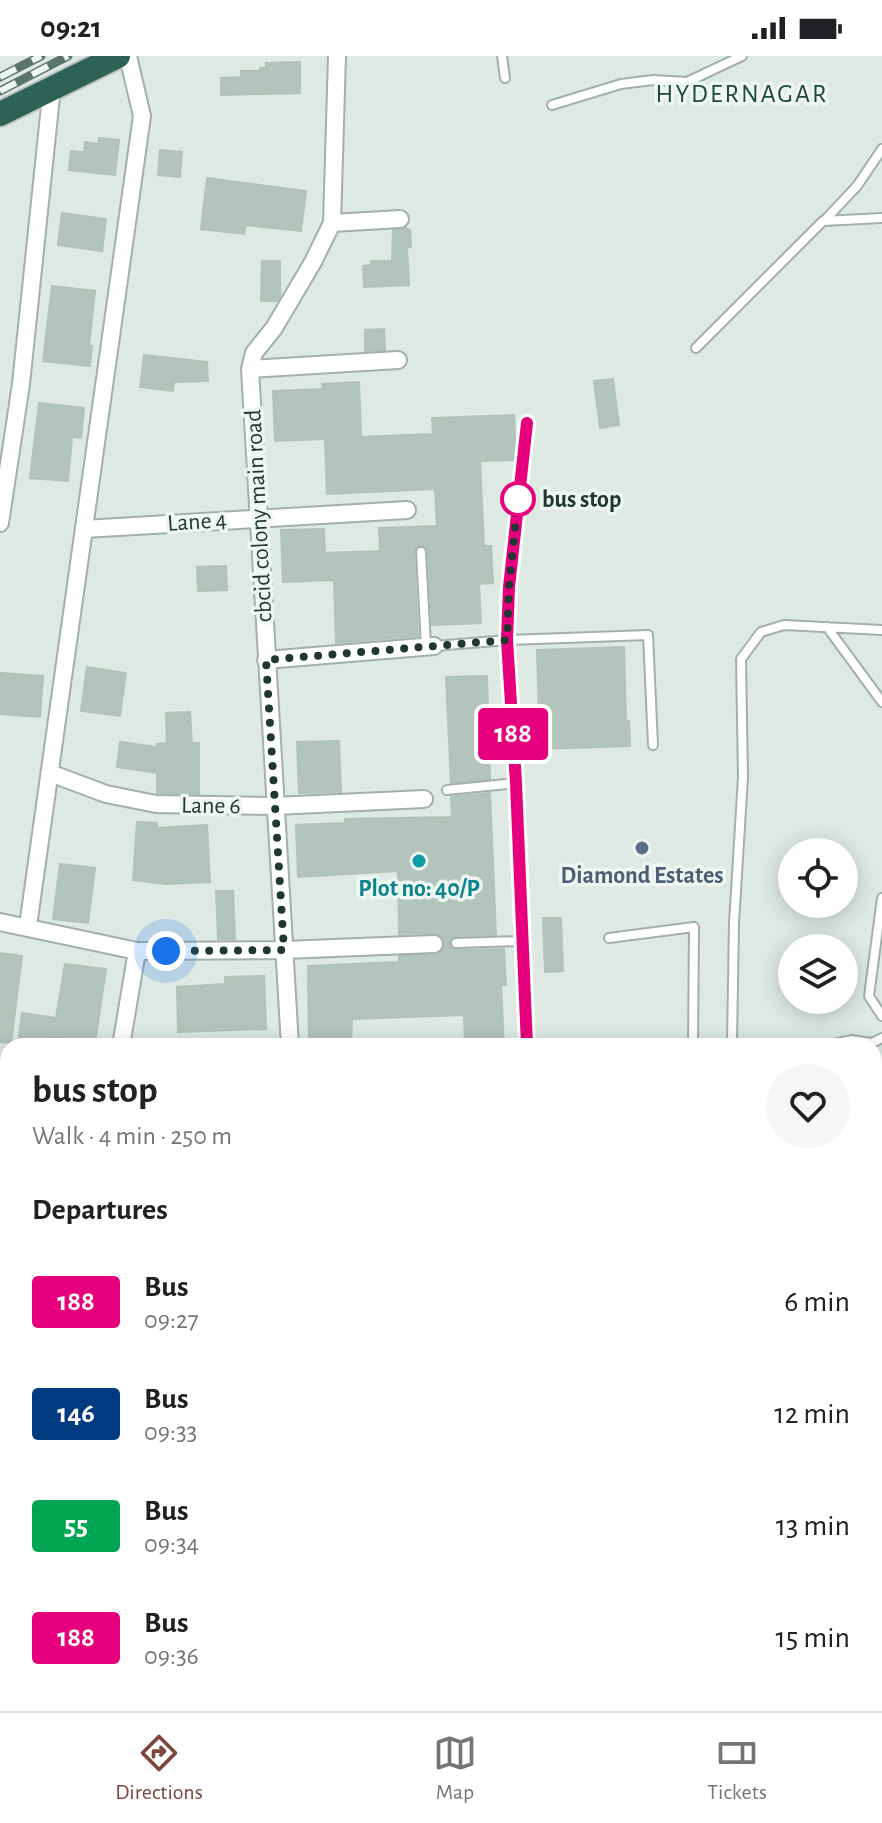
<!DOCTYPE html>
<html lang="en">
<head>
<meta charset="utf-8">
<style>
	:root { --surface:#fff; --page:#f6f6f6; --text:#202124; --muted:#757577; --line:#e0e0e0; --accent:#7d453b }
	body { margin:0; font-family:"Alegreya Sans",sans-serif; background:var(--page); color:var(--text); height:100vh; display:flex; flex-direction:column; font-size:30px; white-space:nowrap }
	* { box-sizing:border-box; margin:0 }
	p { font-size:26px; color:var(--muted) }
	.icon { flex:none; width:44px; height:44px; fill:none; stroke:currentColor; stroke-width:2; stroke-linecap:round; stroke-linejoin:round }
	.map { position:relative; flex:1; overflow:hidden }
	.panel { position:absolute; left:0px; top:982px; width:882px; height:674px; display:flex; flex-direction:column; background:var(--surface); border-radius:24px 24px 0 0; box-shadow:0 4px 20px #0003 }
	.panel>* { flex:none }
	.badge { padding:0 16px; border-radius:6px; font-size:28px; line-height:52px }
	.buttons { position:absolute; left:778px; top:782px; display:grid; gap:16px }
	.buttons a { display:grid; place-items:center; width:80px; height:80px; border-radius:50%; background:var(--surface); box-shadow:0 4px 20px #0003; font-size:40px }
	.you { position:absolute; width:40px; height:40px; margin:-20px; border:6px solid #fff; border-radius:50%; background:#1a73e8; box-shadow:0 0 0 12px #1a73e833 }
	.map>.badge { position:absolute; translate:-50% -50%; box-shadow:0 0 0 4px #fff }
	h2 { padding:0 32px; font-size:30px; line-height:72px }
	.round { display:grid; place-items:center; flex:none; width:84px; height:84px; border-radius:42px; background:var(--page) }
	.summary { display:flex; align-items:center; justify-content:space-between; height:136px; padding:0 32px }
	h1 { font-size:38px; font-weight:600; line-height:60px }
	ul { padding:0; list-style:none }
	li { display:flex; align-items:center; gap:24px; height:112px; padding:0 32px }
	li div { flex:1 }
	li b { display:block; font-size:30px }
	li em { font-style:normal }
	li .badge { min-width:88px; font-weight:700; text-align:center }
	.status { display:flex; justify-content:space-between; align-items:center; height:56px; padding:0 40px; background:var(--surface); direction:ltr }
	.status svg { height:22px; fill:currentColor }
	.menu { display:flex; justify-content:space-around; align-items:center; height:112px; border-top:2px solid var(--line); background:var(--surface); font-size:22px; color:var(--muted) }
	.menu a { display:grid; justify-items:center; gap:4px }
	.menu .on { color:var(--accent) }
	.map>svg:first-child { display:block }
</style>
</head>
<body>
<div class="status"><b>09:21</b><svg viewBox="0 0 49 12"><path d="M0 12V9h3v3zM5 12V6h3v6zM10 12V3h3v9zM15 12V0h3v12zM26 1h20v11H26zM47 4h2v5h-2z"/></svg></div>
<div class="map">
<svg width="882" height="1655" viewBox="0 0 882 1655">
	<rect width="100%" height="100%" fill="#dee9e3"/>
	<path fill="#b3c4bc" stroke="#b1c2b9" stroke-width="2" d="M300 6V37L221 39V22L241 21V15H260V12H266V7Z
		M99 82 119 84 115 119 69 114 71 95 84 96 85 86 98 88Z
		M160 94 182 96 180 121 158 119Z
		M207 122 306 135 301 175 246 169 244 178 201 173Z
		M62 157 106 163 102 195 58 189Z
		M406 172 410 174 411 191H407L409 229 364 231 363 210 371 209V205H392L393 174Z
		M262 205H280V241L277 245H261Z
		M52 230 95 235 89 290H92L90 310 43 305Z
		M384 273 385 294 365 295V274Z
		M144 299 207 306 208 325 174 326 173 335 140 331Z
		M613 323 619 369 600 372 594 325Z
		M359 326 361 381 433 378 432 362 514 359 516 404 480 405 484 490H491L493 527 479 528 481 567 432 569 428 496 423 490 417 491 414 496 418 580 336 587 334 524 283 526 281 474 324 473 325 497 380 495 379 472 437 470 435 433 327 438 325 383 275 385 273 335 323 333 322 328Z
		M39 347 84 352 81 382 72 381 68 425 30 422Z
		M226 510 227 534 198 535 197 511Z
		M624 591 626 665H629L630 690 540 693 537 594Z
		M87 611 126 617 120 660 81 655Z
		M1 617 43 620 40 661 0 658Z
		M487 620 490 723 451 727 446 621Z
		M190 656 192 687H199V738L157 737V717L117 711 120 686 157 691V688L167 687 166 657Z
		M339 685 341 736 299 737 297 686Z
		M490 737 496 879 455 880 450 883 449 888 456 894 504 893 506 929H501L504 990H465L464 959 352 963 351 990H309L308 910 399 906V900L439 898 445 887 443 882 434 877 399 878 398 815 298 821 296 769 345 767V763L452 761 451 741Z
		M137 766 157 767V772L207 769 210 826 165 828 133 824Z
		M60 808 95 812 88 867 53 863Z
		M216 835H233L235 883H218Z
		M543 862H561L563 915 545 916Z
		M0 897 22 900 11 987 0 986Z
		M65 908 106 913 95 987 49 981 48 990H18L22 957 56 962Z
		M264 920 266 973 178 976 177 931 225 928V921Z"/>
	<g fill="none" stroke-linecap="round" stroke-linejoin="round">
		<g stroke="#a1b0aa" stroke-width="12">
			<path id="lane" d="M502 0 505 22
				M552 49 621 28 653 24 687 26 742 0
				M824 165 857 130 882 93
				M696 292 823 165 882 162
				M527 367 509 531 507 584 516 727 527 990
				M421 496 426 590
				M827 571 882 646
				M435 590 507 584 648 579 653 689
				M447 734 516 727
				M882 842 869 940 882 960
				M609 882 694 871 693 990
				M456 887 522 885
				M735 990 732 986 734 867 743 721 741 603 761 576 784 569 882 574
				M824 990 851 984 872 987 882 982
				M874 1214H882
				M874 1323H882"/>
		</g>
		<g stroke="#a1b0aa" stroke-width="20">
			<path id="street" d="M332 167 400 163
				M250 313 398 304
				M0 467 21 328 52 31
				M84 473 407 454
				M266 604 434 590
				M50 717 106 738 156 748 275 750 424 743
				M0 866 137 895 284 894 434 888
				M28 870 142 60 128 0
				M121 990 137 895
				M290 990 250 313 254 297 274 272 313 206 332 167 337 0
				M0 1035 8 1036
				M0 1178 8 1179
				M0 1458 8 1459
				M0 1544 8 1547
				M874 1646H882
				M331 1648V1655
				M446 1648V1655
				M623 1648V1655
				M857 1655V1648"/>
		</g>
		<g stroke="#bcc3c1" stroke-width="28">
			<path id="highway" d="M0 58 118 0"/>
		</g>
		<use href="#lane" stroke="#fff" stroke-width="8"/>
		<use href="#street" stroke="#fff" stroke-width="16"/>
		<use href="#highway" stroke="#2d6354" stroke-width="24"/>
		<g stroke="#5a746b" stroke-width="9">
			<path id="rail" d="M0 21 41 0
				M0 35 68 0"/>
		</g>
		<use href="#rail" stroke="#eef6f1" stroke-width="6" stroke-dasharray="18" stroke-linecap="butt"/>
	</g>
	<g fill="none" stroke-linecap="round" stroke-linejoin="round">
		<g stroke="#fff" stroke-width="18">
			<path id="line" d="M527 367 509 531 507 584 516 727 527 990"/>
		</g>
		<use href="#line" stroke="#e6007e" stroke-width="12"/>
		<path stroke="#203830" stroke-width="8" stroke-dasharray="0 14.4" d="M166 895 284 894 266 604 507 584 509 531 518 443"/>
	</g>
	<circle fill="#fff" stroke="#e6007e" stroke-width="4" cx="518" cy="443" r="16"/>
	<circle fill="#5c6f8a" stroke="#eef6f1" stroke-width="3" cx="642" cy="792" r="8"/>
	<circle fill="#0f9aa8" stroke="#eef6f1" stroke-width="3" cx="419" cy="805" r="8"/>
	<g text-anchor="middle" stroke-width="7" stroke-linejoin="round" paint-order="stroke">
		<g font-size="24" font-weight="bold" fill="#203830" stroke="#eef6f1" text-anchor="start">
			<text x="542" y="451">bus stop</text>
		</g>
		<g font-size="24" fill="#203830" stroke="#eef6f1">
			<text transform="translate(258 460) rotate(-93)" y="8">cbcid colony main road</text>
			<text transform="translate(197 465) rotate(-4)" y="8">Lane 4</text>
			<text transform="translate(211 749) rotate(1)" y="8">Lane 6</text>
		</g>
		<g font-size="24" font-weight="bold" fill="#4e5e75" stroke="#eef6f1">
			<text x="642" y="827">Diamond Estates</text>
		</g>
		<g font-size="24" font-weight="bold" fill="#0d838f" stroke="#eef6f1">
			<text x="419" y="840">Plot no: 40/P</text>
		</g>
		<g font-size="26" letter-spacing="2" fill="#1d493b" stroke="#eef6f1">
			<text x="742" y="46">HYDERNAGAR</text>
		</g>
	</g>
</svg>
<div class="buttons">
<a><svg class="icon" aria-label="locate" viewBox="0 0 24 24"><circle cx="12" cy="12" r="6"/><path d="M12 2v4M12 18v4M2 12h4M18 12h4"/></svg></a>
<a><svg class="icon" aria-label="layers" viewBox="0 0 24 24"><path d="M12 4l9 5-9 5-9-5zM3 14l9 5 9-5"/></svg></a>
</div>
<div class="you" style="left:166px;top:895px"></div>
<b class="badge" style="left:513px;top:678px;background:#e6007e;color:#fff">188</b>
<section class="panel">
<div class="summary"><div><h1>bus stop</h1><p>Walk · 4 min · 250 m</p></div><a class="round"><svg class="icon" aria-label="heart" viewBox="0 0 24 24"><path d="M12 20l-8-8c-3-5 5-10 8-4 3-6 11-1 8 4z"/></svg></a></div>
<h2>Departures</h2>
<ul>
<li><span class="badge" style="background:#e6007e;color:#fff">188</span><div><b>Bus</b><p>09:27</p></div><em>6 min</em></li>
<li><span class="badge" style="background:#003b80;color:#fff">146</span><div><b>Bus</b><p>09:33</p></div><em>12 min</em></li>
<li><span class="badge" style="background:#00a651;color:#fff">55</span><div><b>Bus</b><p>09:34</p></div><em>13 min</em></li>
<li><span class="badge" style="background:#e6007e;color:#fff">188</span><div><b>Bus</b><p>09:36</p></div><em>15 min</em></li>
</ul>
</section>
</div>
<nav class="menu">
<a class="on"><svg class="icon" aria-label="directions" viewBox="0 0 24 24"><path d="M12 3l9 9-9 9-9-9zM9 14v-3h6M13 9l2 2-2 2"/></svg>Directions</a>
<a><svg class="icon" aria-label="map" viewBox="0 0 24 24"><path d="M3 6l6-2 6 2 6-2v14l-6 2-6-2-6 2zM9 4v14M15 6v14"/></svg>Map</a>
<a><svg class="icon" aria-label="tickets" viewBox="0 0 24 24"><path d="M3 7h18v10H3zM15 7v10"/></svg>Tickets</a>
</nav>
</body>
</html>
